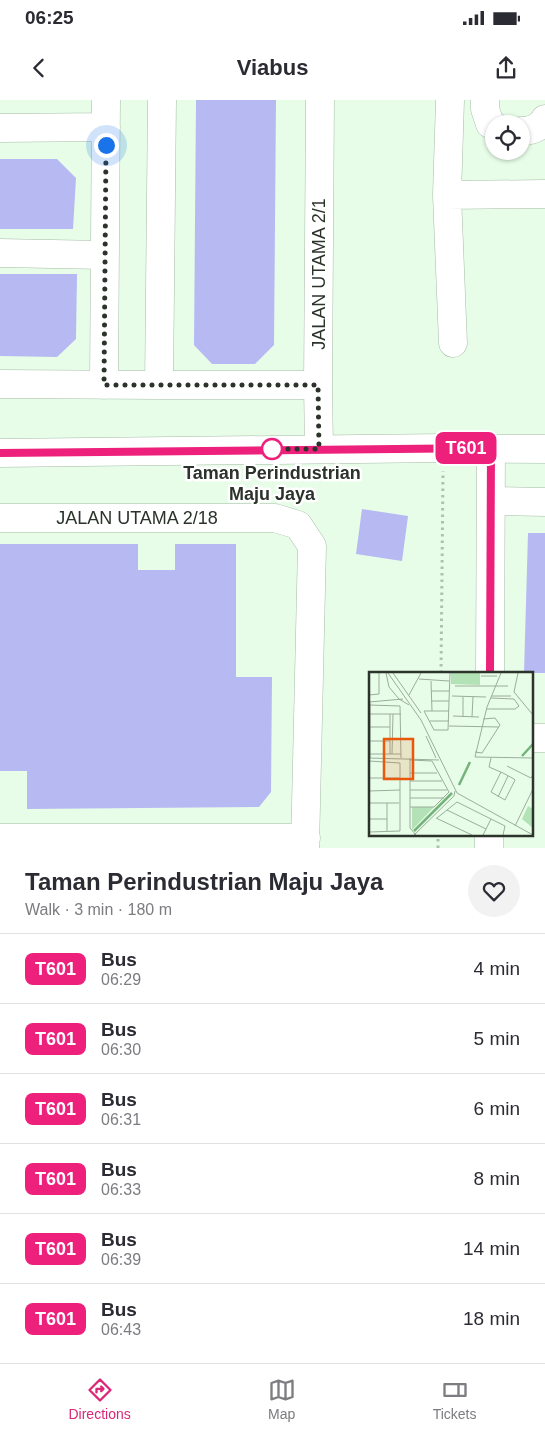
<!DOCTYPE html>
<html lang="en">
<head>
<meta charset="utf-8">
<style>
	:root { --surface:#fff; --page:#f2f2f3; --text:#2b2b33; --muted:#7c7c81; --line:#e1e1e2; --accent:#db2777 }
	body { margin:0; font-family:Arial,sans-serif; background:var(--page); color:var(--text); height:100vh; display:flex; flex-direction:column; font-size:19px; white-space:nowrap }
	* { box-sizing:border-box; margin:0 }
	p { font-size:16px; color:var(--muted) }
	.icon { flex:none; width:28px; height:28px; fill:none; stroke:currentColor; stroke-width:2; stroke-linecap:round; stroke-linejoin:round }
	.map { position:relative; height:748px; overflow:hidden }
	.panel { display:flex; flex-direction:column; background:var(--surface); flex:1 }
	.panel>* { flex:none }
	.badge { padding:0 10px; border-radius:8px; font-size:18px; line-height:32px }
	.controls { position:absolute; left:485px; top:15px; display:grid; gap:10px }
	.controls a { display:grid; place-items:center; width:45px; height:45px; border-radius:50%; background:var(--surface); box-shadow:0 1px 4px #0004; font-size:25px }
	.you { position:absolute; width:25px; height:25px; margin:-12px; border:4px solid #fff; border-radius:50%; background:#1a73e8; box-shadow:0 0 0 8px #1a73e833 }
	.map>.badge { position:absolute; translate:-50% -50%; box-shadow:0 0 0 2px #fff }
	.round { display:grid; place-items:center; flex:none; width:52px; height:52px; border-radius:26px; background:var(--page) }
	.overview { display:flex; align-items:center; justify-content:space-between; height:85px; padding:0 25px }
	h1 { font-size:24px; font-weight:700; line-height:38px }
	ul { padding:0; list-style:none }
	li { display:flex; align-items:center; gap:15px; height:70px; padding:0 25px; border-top:1px solid var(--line) }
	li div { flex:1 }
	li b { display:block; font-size:19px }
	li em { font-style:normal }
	li .badge { min-width:55px; font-weight:700; text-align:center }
	.status { display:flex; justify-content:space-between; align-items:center; height:35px; padding:0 25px; background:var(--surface); direction:ltr }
	.status svg { height:14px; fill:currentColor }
	header { display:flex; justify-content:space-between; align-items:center; height:65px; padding:0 25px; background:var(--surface); font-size:22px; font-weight:700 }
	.dock { display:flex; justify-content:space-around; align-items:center; height:70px; border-top:1px solid var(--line); background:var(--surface); font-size:14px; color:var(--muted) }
	.dock a { display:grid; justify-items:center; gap:2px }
	.dock .selected { color:var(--accent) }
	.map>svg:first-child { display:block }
</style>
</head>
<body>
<div class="status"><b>06:25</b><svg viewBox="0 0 49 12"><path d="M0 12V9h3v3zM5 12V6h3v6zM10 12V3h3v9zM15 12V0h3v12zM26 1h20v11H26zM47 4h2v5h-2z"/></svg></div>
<header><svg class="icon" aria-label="back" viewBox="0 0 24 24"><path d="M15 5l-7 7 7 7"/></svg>Viabus<svg class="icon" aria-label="share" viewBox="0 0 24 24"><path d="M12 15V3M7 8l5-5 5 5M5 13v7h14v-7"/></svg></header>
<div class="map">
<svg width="545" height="748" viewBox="0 0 545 748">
	<rect width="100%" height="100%" fill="#e7fde8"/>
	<path fill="#b7b9f3" d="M196 0H276L274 245 255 264H212L194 245Z
		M0 59H57L76 78 73 129H0Z
		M0 174H77L76 239 57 257 0 256Z
		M362 409 408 416 402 461 356 454Z
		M528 433H545V573H524Z
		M0 444H138V470H175V444H236V577H272L271 692 259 707 27 709V671H0Z"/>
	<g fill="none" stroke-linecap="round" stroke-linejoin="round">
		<g stroke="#a6bba7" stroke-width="29">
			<path id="minor" d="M450 0 447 95 545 94
				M485 0V9L490 24 494 26
				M0 28 106 27
				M521 31C531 31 540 28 545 19
				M447 95 453 243
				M0 153 105 155
				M0 284 159 285H318
				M104 285 106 0
				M159 285 162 0
				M319 349 318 285 320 0
				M0 353 444 348 545 349
				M491 401 545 402
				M0 418H275L298 425 312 446 305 748
				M490 573 491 348
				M531 638H545
				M489 734V748
				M0 738H306"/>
		</g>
		<path stroke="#afc0af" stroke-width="3" stroke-dasharray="2.5 4" stroke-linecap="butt" d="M441 573 443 371
			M438 748V734"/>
		<use href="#minor" stroke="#fff" stroke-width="28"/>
	</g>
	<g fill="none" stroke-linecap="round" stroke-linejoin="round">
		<g stroke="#fff" stroke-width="11">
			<path id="line" d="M0 353 491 348 490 573"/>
		</g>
		<use href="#line" stroke="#ed207b" stroke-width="8"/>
		<path stroke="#2b332b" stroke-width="5" stroke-dasharray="0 9" d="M106 45 104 285H318L319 349H272"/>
	</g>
	<circle fill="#fff" stroke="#ed207b" stroke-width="2.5" cx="272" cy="349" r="10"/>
	<g text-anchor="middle" stroke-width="5" stroke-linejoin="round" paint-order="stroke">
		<g font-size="18" fill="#2b332b" stroke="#fff">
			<text transform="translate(319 174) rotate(-90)" y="6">JALAN UTAMA 2/1</text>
			<text x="137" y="424">JALAN UTAMA 2/18</text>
		</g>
		<g font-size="18" font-weight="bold" fill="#2b332b" stroke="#fff">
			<text x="272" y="379">Taman Perindustrian<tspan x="272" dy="21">Maju Jaya</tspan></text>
		</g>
	</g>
	<g transform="translate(369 572)">
		<rect width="164" height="164" fill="#e7fde8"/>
		<path d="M82 1H111V13L82 12ZM159 134 164 137V156L153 147ZM43 135H65L43 158Z" fill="#b2e2b5"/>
		<path fill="none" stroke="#75b37b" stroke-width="2.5" d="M153 84 164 72M90 113 101 90M45 159 83 121"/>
		<path fill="none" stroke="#9cac9c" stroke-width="1" d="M17 1 20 15 30 27 40 33M19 1 52 48 88 121 164 163M24 1 52 41M132 1 118 35 106 85 164 86M149 1 145 20 164 43M112 4H128M50 7 80 9M62 9 63 39M86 14H139M62 19H80M0 23 10 22V1M40 23 52 1M83 24 117 25M123 24H142M62 29H80M0 30 34 27M1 31V86M0 33 31 34 32 86M117 37H146L150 34 145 27 122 26M55 39 65 58H79L81 1M55 39H80M1 42H32M84 44 110 45M94 45V25M103 45 104 25M61 49H80M80 54 130 55M1 55H21M57 64 67 86M0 69H21M106 80 113 81 131 53 126 46 114 47M1 82H32M21 82V42M23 82 24 42M0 86 70 88M41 86V156L47 163M122 86 120 95 134 101 145 107 146 108 136 128 122 120 132 100M0 89 31 91V159L0 160M138 94 162 106 164 103M41 101H68M0 106H31M41 109H73M41 118H78M0 119 31 118M129 125 139 104M41 126H75M0 131H30M18 131V159M41 135H65L80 120 63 89 41 88M78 138 117 157M67 146 103 163M68 146 88 130 136 154 134 163M0 147H18M146 154 164 117M45 163 85 124 86 119M114 163 122 147"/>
		<path fill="#e8590c" fill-opacity="0.15" stroke="#e8590c" stroke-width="2.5" d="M15 67H44V107H15Z"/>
		<rect width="164" height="164" fill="none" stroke="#2b332b" stroke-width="2.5"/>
	</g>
</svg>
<div class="controls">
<a><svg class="icon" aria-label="locate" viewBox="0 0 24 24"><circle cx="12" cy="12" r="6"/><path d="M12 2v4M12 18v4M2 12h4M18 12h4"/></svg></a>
</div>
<div class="you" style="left:106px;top:45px"></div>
<b class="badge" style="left:466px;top:348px;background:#ed207b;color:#fff">T601</b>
</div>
<section class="panel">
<div class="overview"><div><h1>Taman Perindustrian Maju Jaya</h1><p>Walk · 3 min · 180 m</p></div><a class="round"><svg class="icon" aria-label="heart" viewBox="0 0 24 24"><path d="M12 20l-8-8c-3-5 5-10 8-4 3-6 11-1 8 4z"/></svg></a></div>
<ul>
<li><span class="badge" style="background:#ed207b;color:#fff">T601</span><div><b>Bus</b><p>06:29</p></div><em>4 min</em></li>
<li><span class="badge" style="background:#ed207b;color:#fff">T601</span><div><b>Bus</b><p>06:30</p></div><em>5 min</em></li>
<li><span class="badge" style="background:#ed207b;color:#fff">T601</span><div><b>Bus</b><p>06:31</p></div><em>6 min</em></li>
<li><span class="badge" style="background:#ed207b;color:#fff">T601</span><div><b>Bus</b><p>06:33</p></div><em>8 min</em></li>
<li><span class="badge" style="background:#ed207b;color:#fff">T601</span><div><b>Bus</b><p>06:39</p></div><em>14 min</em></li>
<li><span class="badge" style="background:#ed207b;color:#fff">T601</span><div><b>Bus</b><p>06:43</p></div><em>18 min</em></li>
</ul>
</section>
<nav class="dock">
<a class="selected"><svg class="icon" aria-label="directions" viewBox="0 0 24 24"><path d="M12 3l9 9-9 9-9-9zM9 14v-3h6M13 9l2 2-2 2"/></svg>Directions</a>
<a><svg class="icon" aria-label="map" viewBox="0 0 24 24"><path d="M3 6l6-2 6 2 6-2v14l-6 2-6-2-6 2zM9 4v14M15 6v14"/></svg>Map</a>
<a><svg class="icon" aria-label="tickets" viewBox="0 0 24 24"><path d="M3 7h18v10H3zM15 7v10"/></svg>Tickets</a>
</nav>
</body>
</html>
